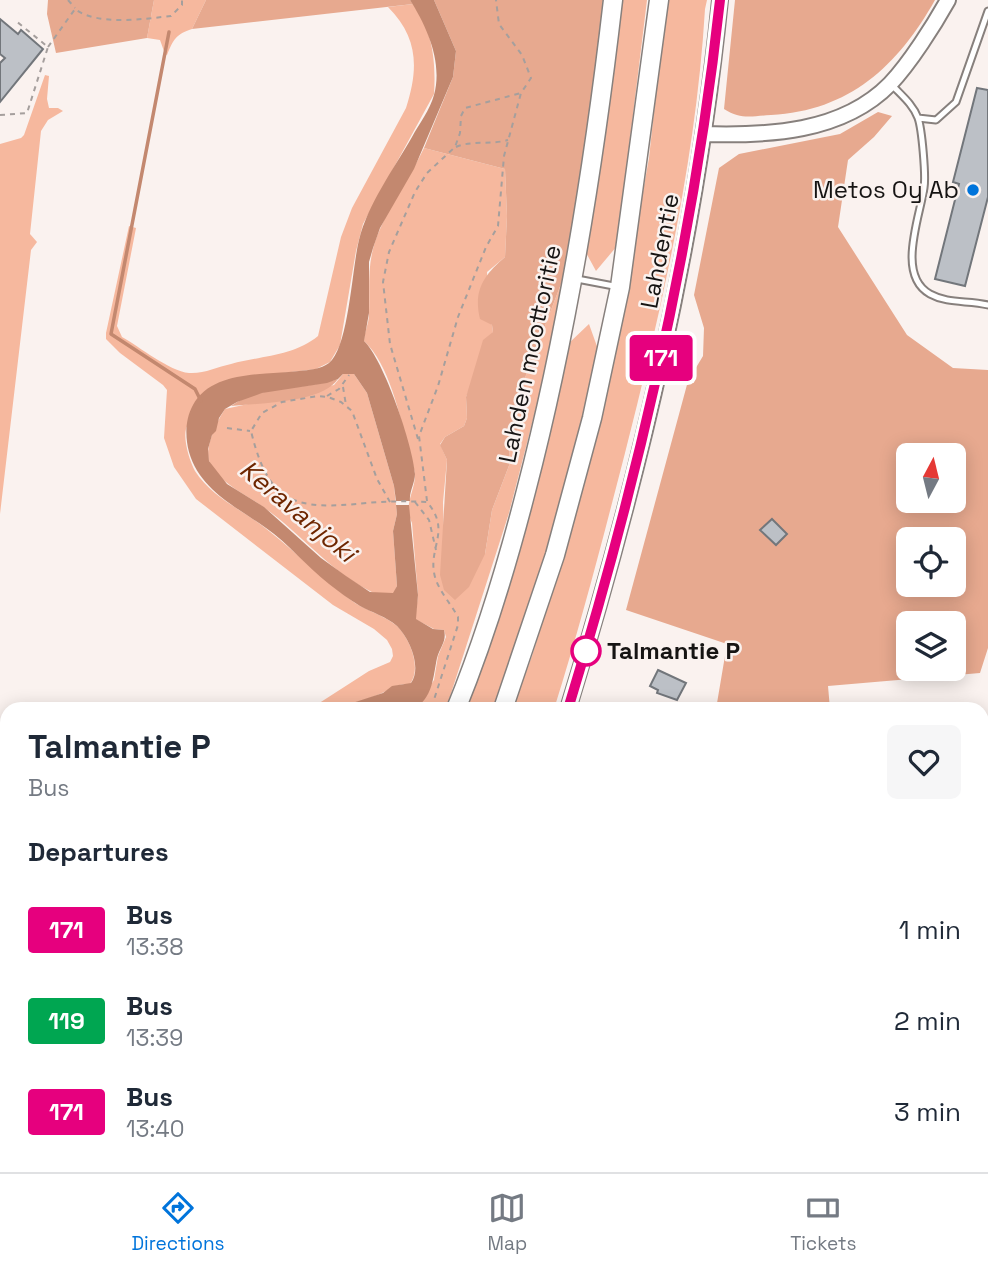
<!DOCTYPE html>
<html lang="en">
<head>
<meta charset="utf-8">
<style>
	:root { --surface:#fff; --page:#f6f6f7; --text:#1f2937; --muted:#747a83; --line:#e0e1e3; --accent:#0074db }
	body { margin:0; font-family:"Space Grotesk",sans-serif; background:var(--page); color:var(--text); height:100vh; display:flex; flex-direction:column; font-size:26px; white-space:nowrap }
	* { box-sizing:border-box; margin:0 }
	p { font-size:23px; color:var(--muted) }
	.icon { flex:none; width:38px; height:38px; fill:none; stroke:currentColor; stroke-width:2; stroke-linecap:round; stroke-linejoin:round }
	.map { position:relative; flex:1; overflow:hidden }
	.side { position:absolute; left:0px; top:702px; width:989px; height:471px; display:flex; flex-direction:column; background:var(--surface); border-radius:21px 21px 0 0; box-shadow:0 4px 18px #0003 }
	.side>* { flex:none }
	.badge { padding:0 14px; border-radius:5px; font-size:24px; line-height:46px }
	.needle { width:46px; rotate:7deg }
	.controls { position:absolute; left:896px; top:443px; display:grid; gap:14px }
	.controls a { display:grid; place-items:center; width:70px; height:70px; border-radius:10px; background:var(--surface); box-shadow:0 4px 18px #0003; font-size:35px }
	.map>.badge { position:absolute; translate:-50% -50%; box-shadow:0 0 0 4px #fff }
	h2 { padding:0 28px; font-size:26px; line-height:63px }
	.round { display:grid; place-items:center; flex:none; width:74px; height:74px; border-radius:10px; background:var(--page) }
	.headline { display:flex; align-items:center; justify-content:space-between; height:119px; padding:0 28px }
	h1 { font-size:33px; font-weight:800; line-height:52px }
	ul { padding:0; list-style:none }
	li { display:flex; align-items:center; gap:21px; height:91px; padding:0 28px }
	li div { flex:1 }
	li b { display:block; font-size:26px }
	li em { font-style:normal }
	li .badge { min-width:77px; font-weight:700; text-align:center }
	.tabs { display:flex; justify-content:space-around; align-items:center; height:98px; border-top:2px solid var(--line); background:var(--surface); font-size:19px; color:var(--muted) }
	.tabs a { display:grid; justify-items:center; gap:4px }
	.tabs .selected { color:var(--accent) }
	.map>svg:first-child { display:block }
</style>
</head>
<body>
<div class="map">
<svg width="988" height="1172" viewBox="0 0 988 1172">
	<rect width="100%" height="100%" fill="#faf2ef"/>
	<path fill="#f6b89e" d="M154 0H206L192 29C176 34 173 40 167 55L165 54 160 40 147 38Z
		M620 0H647L617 246 596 271 584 249Z
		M666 0H707L705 9C696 160 662 307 625 453 603 538 581 624 554 709H512L532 656 561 560 622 308 649 158Z
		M413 4C433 30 436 63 434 94L363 224 356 251 340 345 330 362 316 369 226 380C218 390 189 419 186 429 183 440 190 462 195 471 212 498 245 511 269 531 298 554 324 581 355 603 368 611 385 616 397 626 410 639 422 668 410 684 397 683 391 689 380 694 358 703 334 709 310 709L369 671 390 662 393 656 392 649 387 640 374 629 333 605 196 499 174 467 164 438 167 390 163 385 120 353 106 339V333L129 226 136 228 117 326 122 337C140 347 169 371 189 373 204 374 217 367 231 364 260 356 294 356 318 336L341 237 352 208 406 108C419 68 418 37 388 7Z
		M45 75 49 76 47 99 49 108H58L63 111 48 120 41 131 30 234 37 242 31 250 0 514V144L21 138 24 135Z
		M424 148 505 169 507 216 505 257 487 272 489 322 492 325 493 332 466 397 467 418 464 426 445 437 440 444 447 460 443 502 444 544 485 554 492 510 510 463 509 447 518 429 513 409 566 271 537 404 509 513 446 709H413L417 707 434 680 438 656 446 637 444 630 434 629 415 619 418 595 412 523C403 504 415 492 415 475 414 466 410 456 408 448 400 415 389 364 364 341 364 332 369 324 369 314 370 282 366 260 380 229 392 201 411 176 424 148Z
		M589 324 599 352 580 433 539 580 495 709H465L568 344Z
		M343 374H354L367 393 394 486 397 514 393 531 397 586 394 593C385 594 375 595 368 590 327 569 300 532 263 507 244 493 222 485 210 463 203 450 217 421 225 409L334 385Z
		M0 759H7V850L0 843Z
		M287 1166H372V1172H283Z"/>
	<path fill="#e7a98f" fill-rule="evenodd" d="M48 0H154L147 38 56 53 47 14Z
		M206 0H410L413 4 192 29Z
		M434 0H603L592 97 566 271 513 409 518 429 509 447 510 463 492 510 485 554 469 587 455 600 444 590 440 575 447 460 440 445 445 437 464 426 467 418 466 397 483 340 493 332 492 325 480 319C473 290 484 275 505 257L507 216 505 169 424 148 453 77 456 51Z
		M735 0H935C898 66 849 111 771 115 752 116 741 120 724 109Z
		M878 112 892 116 874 137 848 160 838 227 907 335 953 368 988 370V648L980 673 828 686 830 709H716L727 644 626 610 688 381 703 356 704 328 694 295 719 168 739 154 840 134ZM908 455H954V500H908ZM908 539H954V584H908ZM908 623H954V668H908Z
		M338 379C322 403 259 403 231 406 260 385 305 390 338 379Z
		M0 943 7 945V1108H4V1092H0Z
		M432 1166H608L606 1172H430Z
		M612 1166H783L785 1172H609Z"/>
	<path fill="#c3886f" d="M410 0H434L456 51 453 77 414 169 380 228 373 248 369 262V313L364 341C384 360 413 446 415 474 415 483 409 492 410 501H396L394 486 367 393 354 374H343L338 379 327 383 262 393 237 402 225 409 219 418 216 431 212 435 208 449 209 461 227 484 264 507 321 558 346 576 370 592 393 593 397 586 393 531 397 514 396 505H409L418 595 416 619 433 629 444 630C447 641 440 647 437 658 433 677 433 699 413 709H334L383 693 392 686 411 683C422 668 410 639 397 626 387 617 371 612 360 606 349 599 339 592 329 584 307 567 289 544 266 528 235 506 200 490 189 452 185 437 185 419 193 405 212 370 264 375 299 371 309 370 321 369 329 363 349 347 352 267 359 240 368 204 393 170 412 137 419 124 430 110 434 95 443 62 427 27 410 0Z"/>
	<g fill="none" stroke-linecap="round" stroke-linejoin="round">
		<path stroke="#c3886f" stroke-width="3.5" d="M169 32 111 334 195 389 201 401
			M853 1166 856 1172"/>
	</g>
	<path fill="#bcc0c6" stroke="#72767b" stroke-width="2" d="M0 19 18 34 21 30 43 49 0 102V63L5 58 0 54Z
		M977 88 988 90V197L965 286 935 279 959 184 953 182Z
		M772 519 787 534 776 545 760 530Z
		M658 670 686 683 677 700 657 693 658 690 650 686Z"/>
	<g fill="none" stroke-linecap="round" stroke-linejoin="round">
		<g stroke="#87807d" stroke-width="9">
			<path id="service" d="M891 84C900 94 913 104 918 118 922 129 926 176 924 188 920 217 896 275 930 294 948 304 968 300 988 305
				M918 118 936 120 956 102 988 11
				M577 279 619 287"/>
		</g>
		<g stroke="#87807d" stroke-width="13">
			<path id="minor" d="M0 753H7
				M982 1051 988 1053
				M606 1172 609 1166"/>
		</g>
		<g stroke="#87807d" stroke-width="18">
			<path id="secondary" d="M703 134C767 136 842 133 890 84 910 63 934 25 948 0
				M568 709C639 478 696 241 720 0
				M424 1172 426 1166"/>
		</g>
		<g stroke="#87807d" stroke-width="21">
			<path id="motorway" d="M456 709C485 638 507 565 526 491 568 330 594 165 613 0
				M503 709 555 555 592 418 620 287 659 0
				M216 1172 220 1166
				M268 1172 272 1166"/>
		</g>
		<path stroke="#a59f9d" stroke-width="2" stroke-dasharray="5 5" stroke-linecap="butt" d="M68 0 75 8
			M48 47 75 9C97 26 144 19 171 16L182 5V0
			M0 115 27 113 48 47 16 21
			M456 147C472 140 491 145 508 140
			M343 387 346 405
			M327 396 339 389 349 375
			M227 428 250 431
			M418 439 390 344 383 282 389 252 415 192 427 173 455 147 460 133 461 116 465 108 521 93
			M427 501 419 436 438 386 458 317 486 247 498 226 504 156 521 93 531 78 522 55 499 24 496 0
			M390 502 377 479 352 411 341 402 328 397 318 396 282 402 262 413 251 431C269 506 296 510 367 503 387 501 407 501 427 502 452 531 427 548 435 577 439 591 451 604 458 617V625L431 709
			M415 502 429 520 436 550
			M0 847 4 850 7 859
			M982 885 988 883
			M679 1166 680 1172
			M736 1166 739 1172
			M731 1172 739 1171 741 1166"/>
		<use href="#service" stroke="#fff" stroke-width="5"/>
		<use href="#minor" stroke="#fff" stroke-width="10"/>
		<use href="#secondary" stroke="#fff" stroke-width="14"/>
		<use href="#motorway" stroke="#fff" stroke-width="18"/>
	</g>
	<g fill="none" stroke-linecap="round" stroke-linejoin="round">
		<g stroke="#fff" stroke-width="16">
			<path id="line" d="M568 709C639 477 694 241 720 0"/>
		</g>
		<use href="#line" stroke="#e6007e" stroke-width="10"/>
	</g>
	<circle fill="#0074db" stroke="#faf2ef" stroke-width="2.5" cx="973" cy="190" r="7"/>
	<circle fill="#fff" stroke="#e6007e" stroke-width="3.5" cx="586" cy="651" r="14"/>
	<g text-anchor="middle" stroke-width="5" stroke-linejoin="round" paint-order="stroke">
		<g font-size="24" fill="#161413" stroke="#faf2ef" text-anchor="end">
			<text x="959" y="198">Metos Oy Ab</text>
		</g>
		<g font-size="24" fill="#161413" stroke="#faf2ef">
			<text transform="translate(660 251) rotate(-79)" y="8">Lahdentie</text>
			<text transform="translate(530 354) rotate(-78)" y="8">Lahden moottoritie</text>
		</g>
		<g font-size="24" font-weight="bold" fill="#161413" stroke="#faf2ef" text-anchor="start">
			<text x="607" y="659">Talmantie P</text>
		</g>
		<g font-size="26" font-style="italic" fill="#6e2600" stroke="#faf2ef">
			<text transform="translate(298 511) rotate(40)" y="9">Keravanjoki</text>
		</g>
	</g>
</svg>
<div class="controls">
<a><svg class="needle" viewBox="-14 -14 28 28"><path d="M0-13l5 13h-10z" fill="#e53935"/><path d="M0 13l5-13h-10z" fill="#747a83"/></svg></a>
<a><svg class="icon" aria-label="locate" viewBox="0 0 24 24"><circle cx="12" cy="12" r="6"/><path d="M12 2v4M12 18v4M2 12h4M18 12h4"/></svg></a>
<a><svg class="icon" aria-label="layers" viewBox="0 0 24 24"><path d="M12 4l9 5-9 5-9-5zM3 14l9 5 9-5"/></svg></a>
</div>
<b class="badge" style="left:661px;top:358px;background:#e6007e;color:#fff">171</b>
<section class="side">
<div class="headline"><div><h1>Talmantie P</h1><p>Bus</p></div><a class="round"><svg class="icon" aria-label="heart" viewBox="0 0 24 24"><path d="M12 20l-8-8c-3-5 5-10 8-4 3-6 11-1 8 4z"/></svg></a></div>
<h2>Departures</h2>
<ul>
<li><span class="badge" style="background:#e6007e;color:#fff">171</span><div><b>Bus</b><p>13:38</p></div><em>1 min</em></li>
<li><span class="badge" style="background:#00a651;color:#fff">119</span><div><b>Bus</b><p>13:39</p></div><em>2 min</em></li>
<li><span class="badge" style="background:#e6007e;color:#fff">171</span><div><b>Bus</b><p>13:40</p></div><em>3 min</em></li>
</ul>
</section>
</div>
<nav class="tabs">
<a class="selected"><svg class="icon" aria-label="directions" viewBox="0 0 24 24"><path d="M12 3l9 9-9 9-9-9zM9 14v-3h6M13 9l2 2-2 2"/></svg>Directions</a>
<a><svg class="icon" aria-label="map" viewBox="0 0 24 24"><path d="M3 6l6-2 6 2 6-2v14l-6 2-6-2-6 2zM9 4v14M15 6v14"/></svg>Map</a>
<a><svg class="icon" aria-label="tickets" viewBox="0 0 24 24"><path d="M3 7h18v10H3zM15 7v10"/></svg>Tickets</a>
</nav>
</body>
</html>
